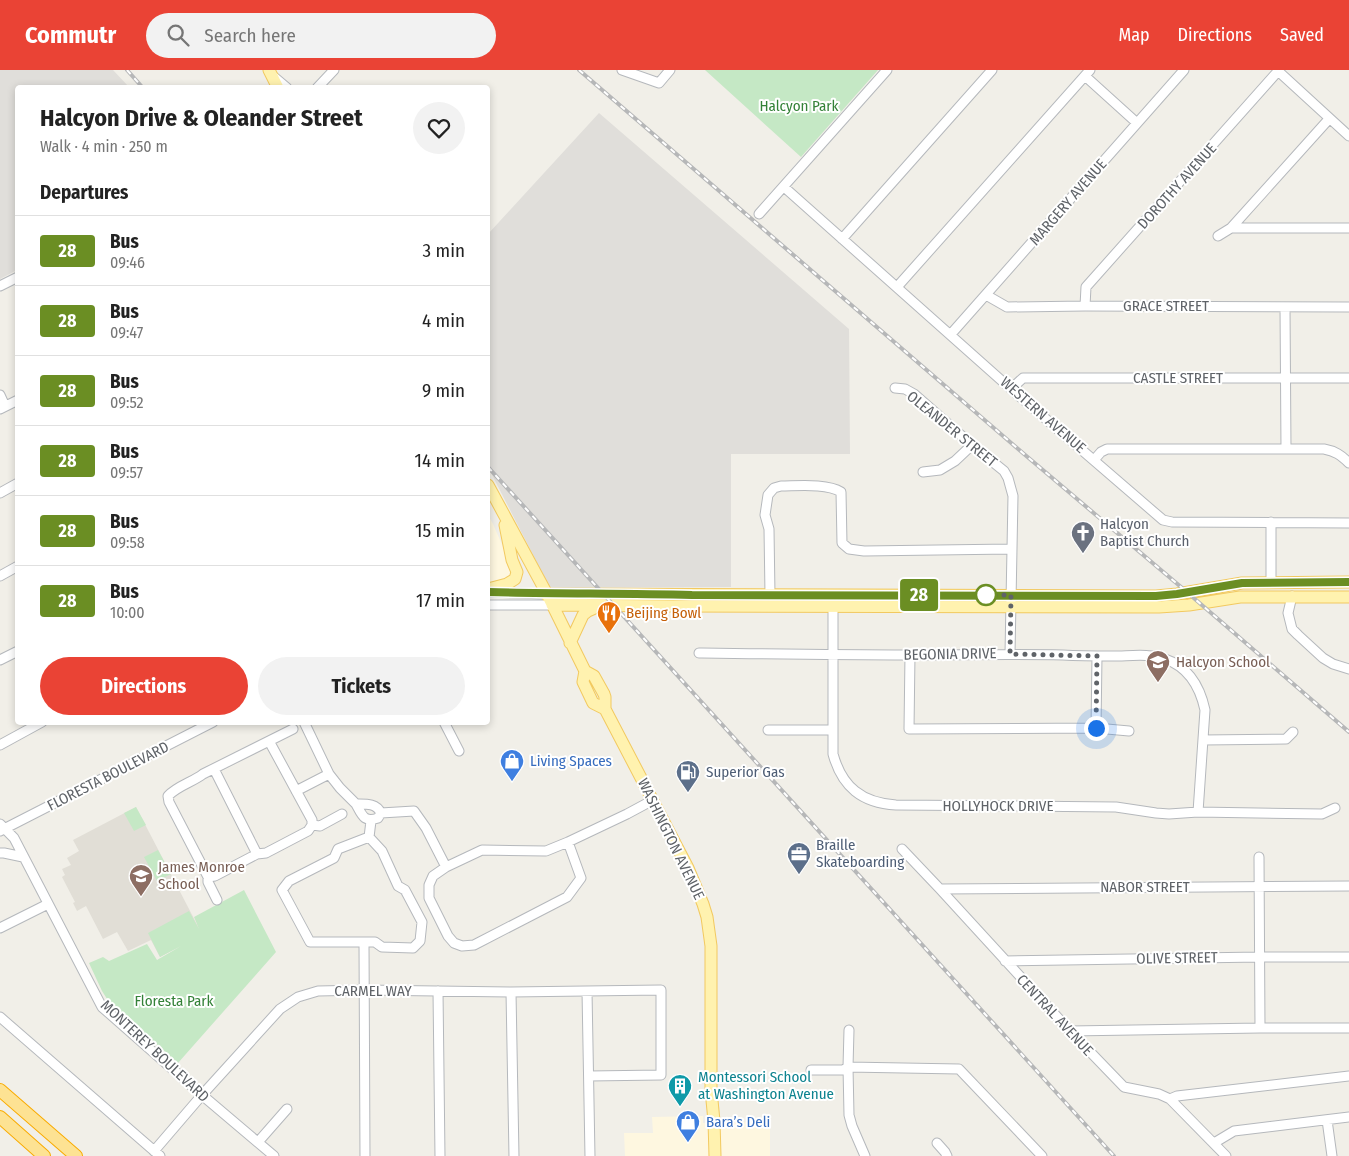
<!DOCTYPE html>
<html lang="en">
<head>
<meta charset="utf-8">
<style>
	:root { --surface:#fff; --page:#f2f2f2; --text:#222; --muted:#767676; --line:#e0e0e0; --accent:#ea4335 }
	body { margin:0; font-family:"Fira Sans Condensed",sans-serif; background:var(--page); color:var(--text); height:100vh; display:flex; flex-direction:column; font-size:19px; white-space:nowrap }
	* { box-sizing:border-box; margin:0 }
	p { font-size:16px; color:var(--muted) }
	.icon { flex:none; width:28px; height:28px; fill:none; stroke:currentColor; stroke-width:2; stroke-linecap:round; stroke-linejoin:round }
	.map { position:relative; flex:1; overflow:hidden }
	.drawer { position:absolute; left:15px; top:15px; width:475px; height:640px; display:flex; flex-direction:column; background:var(--surface); border-radius:5px; box-shadow:0 2px 8px #0003 }
	.drawer>* { flex:none }
	.badge { padding:0 10px; border-radius:4px; font-size:18px; line-height:32px }
	.you { position:absolute; width:25px; height:25px; margin:-12px; border:4px solid #fff; border-radius:50%; background:#1a73e8; box-shadow:0 0 0 8px #1a73e833 }
	.map>.badge { position:absolute; translate:-50% -50%; box-shadow:0 0 0 2px #fff }
	h2 { padding:0 25px; font-size:19px; line-height:45px }
	.round { display:grid; place-items:center; flex:none; width:52px; height:52px; border-radius:26px; background:var(--page) }
	.overview { display:flex; align-items:center; justify-content:space-between; height:85px; padding:0 25px }
	h1 { font-size:24px; font-weight:700; line-height:38px }
	.action { display:flex; gap:10px; margin-top:auto; padding:10px 25px }
	.action a { flex:1; height:58px; border-radius:30px; background:var(--accent); color:#fff; font-size:20px; font-weight:700; line-height:58px; text-align:center }
	.action a+a { background:var(--page); color:var(--text) }
	ul { padding:0; list-style:none }
	li { display:flex; align-items:center; gap:15px; height:70px; padding:0 25px; border-top:1px solid var(--line) }
	li div { flex:1 }
	li b { display:block; font-size:19px }
	li em { font-style:normal }
	li .badge { min-width:55px; font-weight:700; text-align:center }
	header { display:flex; align-items:center; gap:30px; box-sizing:border-box; height:70px; padding:0 25px; background:var(--accent); color:#fff }
	header strong { font-size:24px }
	nav { display:flex; gap:28px; margin-inline-start:auto; font-size:18px }
	.search { width:350px; height:45px; background:var(--page); display:flex; align-items:center; gap:12px; box-sizing:border-box; padding:0 18px; border-radius:28px; color:var(--muted); font-size:19px }
	.map>svg:first-child { display:block }
</style>
</head>
<body>
<header>
<strong>Commutr</strong>
<div class="search"><svg class="icon" aria-label="search" viewBox="0 0 24 24"><circle cx="10" cy="10" r="6"/><path d="M15 15l6 6"/></svg>Search here</div>
<nav><a>Map</a><a>Directions</a><a>Saved</a></nav>
</header>
<div class="map">
<svg width="1349" height="1086" viewBox="0 0 1349 1086">
	<rect width="100%" height="100%" fill="#f1efe8"/>
	<path fill="#fef7e0" d="M488 445 493 454 510 493 511 502 508 510 488 514Z
		M703 1046V1053L770 1052V1086H625L624 1063H653L652 1047Z"/>
	<path fill="#e0deda" d="M0 0H113L129 17 18 18 17 200 0 209Z
		M599 43 849 259 850 384H731V517L550 518 488 397V164Z"/>
	<path fill="#e1ded6" d="M136 737 202 864 160 887 151 870 128 881 117 862 103 869 86 836 77 841 73 833 75 832 62 807 65 805 62 799 71 795 67 788 79 781 73 770Z"/>
	<path fill="#c5e8c5" d="M705 0H878L801 87Z
		M136 737 146 755 134 761 124 743Z
		M158 780 171 804 157 811 144 787Z
		M244 820 276 882 178 993 109 932 102 921 89 893 103 887 109 891 147 874 157 890 181 876 160 887 148 863 189 841 199 859 194 847Z"/>
	<g fill="none" stroke-linecap="round" stroke-linejoin="round">
		<g stroke="#b5b8bc" stroke-width="11">
			<path id="minor" d="M622 0 659 13 670 0
				M1278 1 1349 66
				M1085 6 1137 53
				M274 7 287 18
				M317 18 334 0
				M784 117 1011 319 1163 450 1172 452 1349 453
				M759 144 887 0
				M1231 158H1349
				M1218 166 1231 158 1329 49
				M842 169 992 0
				M0 216 18 207
				M897 217 1090 0
				M986 225 1007 237 1085 236 1349 237
				M1085 236 1086 217 1279 0
				M1285 237 1286 379
				M951 264 1184 0
				M895 318 905 319 914 324 972 375 1004 401 1008 408 1013 426 1010 584
				M1011 319 1023 308H1349
				M0 325 5 336
				M0 339 18 330
				M1094 390 1101 382 1107 379H1324C1335 381 1341 385 1349 393
				M923 402 940 400 955 391 972 375
				M0 423 18 413
				M0 506 18 496
				M1271 513V452
				M488 522 547 524
				M770 525 769 459 765 445 768 425 774 418 781 416C797 416 827 413 841 422L842 473 849 479 864 481 1011 479
				M1292 526 1288 543 1292 559 1298 565 1323 588 1333 594 1349 599
				M488 535H552
				M833 536V684C842 717 862 733 896 735L1116 737 1156 743 1169 744 1198 742 1322 744 1335 738
				M699 583C769 584 838 585 908 585 960 585 1011 584 1063 585 1080 586 1096 586 1113 586 1130 586 1149 583 1165 589 1189 597 1200 617 1205 640L1198 742
				M910 585 909 659 1096 658 1129 661
				M0 590 18 581
				M304 652 329 704 340 718 356 734
				M444 652 459 681
				M1096 658 1097 586
				M768 660H832
				M1203 670 1286 669 1293 662
				M269 671 312 750V755
				M0 675 42 652
				M214 699 257 784
				M296 721 329 704
				M356 734C366 734 376 733 381 743L378 748C364 753 362 745 356 734Z
				M381 743 414 741 426 758 446 797
				M0 754 14 768 102 937 202 1025 274 1086
				M0 761 213 652
				M369 767 338 779 334 788 289 811 282 820 310 872H375L382 877 413 878 420 871 422 852 405 820 398 816 382 781 369 767 371 751
				M568 772 581 808 567 827 474 875 462 876 454 873 448 866 429 828V815L433 806 446 797 482 780 546 781 568 772 627 744 653 730
				M902 779 940 819 1070 961 1124 1017 1159 1024 1170 1029 1226 1086
				M0 783H4L23 787
				M1259 787 1260 958
				M208 807 215 806 257 784 266 783 308 761 312 755 320 756 342 744
				M940 819 1349 816
				M217 830 208 812V807L169 732 168 726C177 716 193 712 203 704L293 659
				M0 858 48 834
				M364 872 365 1086
				M1005 891 1260 887H1349
				M438 921 440 1086
				M587 921 590 1086
				M511 922 514 1086
				M0 947 160 1086
				M849 960 848 997 849 1045 852 1056 865 1086
				M1070 961 1260 958H1349
				M811 1000H843L848 997 959 999 1042 1086
				M1170 1029 1177 1026 1349 1006
				M1327 1050 1332 1086
				M258 1072 287 1039
				M937 1073 945 1082 947 1086
				M1214 1073 1234 1061 1349 1047
				M154 1081 202 1025 280 939 298 927 318 921 364 920 511 922 661 920V1005L589 1006"/>
		</g>
		<g stroke="#f2c960" stroke-width="13">
			<path id="major" d="M269 0 278 18
				M488 415 547 524 585 601 583 612 593 633 605 639
				M488 519 507 514 515 509 517 502 512 490 505 455
				M547 524 1156 526 1177 524 1242 513 1349 512
				M552 535 674 536 1159 537 1189 535 1240 527H1349
				M570 573 583 545 588 541 599 536
				M585 601 594 606 604 624 605 627V639L688 798 703 834 707 847 711 876V1020L714 1051 715 1086"/>
		</g>
		<g stroke="#f9ab00" stroke-width="14">
			<path id="highway" d="M0 1020 76 1086
				M0 1047 44 1086"/>
		</g>
		<use href="#minor" stroke="#fff" stroke-width="9"/>
		<use href="#major" stroke="#fff2af" stroke-width="11"/>
		<use href="#highway" stroke="#fde293" stroke-width="12"/>
		<g stroke="#b6b7b8" stroke-width="4">
			<path id="rail" d="M127 0 143 18
				M579 0 1024 384 1181 517 1349 662
				M488 397 1114 1086"/>
		</g>
		<use href="#rail" stroke="#fff" stroke-width="2" stroke-dasharray="5.5" stroke-linecap="butt"/>
	</g>
	<g fill="none" stroke-linecap="round" stroke-linejoin="round">
		<g stroke="#fff" stroke-width="11">
			<path id="line" d="M488 522C556 524 624 523 692 525L1156 526 1177 524 1242 513 1349 512"/>
		</g>
		<use href="#line" stroke="#6b8e23" stroke-width="8"/>
		<path stroke="#5f6368" stroke-width="5" stroke-dasharray="0 9" d="M986 525H1011L1010 584 1097 586 1096 658"/>
	</g>
	<defs>
		<g id="church-pin" transform="scale(1.25)"><path d="M0 17L-7.5 6A9.5 9.5 0 1 1 7.5 6Z" fill="#6b7280" stroke="#fff"/><path d="M-1.2-6h2.4v3.5h3.3v2.4h-3.3V6h-2.4V-.1h-3.3v-2.4h3.3Z" fill="#fff"/></g>
		<g id="restaurant-pin" transform="scale(1.25)"><path d="M0 17L-7.5 6A9.5 9.5 0 1 1 7.5 6Z" fill="#e8710a" stroke="#fff"/><path d="M-5-6h1v4h1v-4h1v4h1v-4h1v5L-1.5 .5V6h-2V.5L-5-1ZM5-6V6H3V1.5H1.5Q1.5-4 5-6Z" fill="#fff"/></g>
		<g id="school-pin" transform="scale(1.25)"><path d="M0 17L-7.5 6A9.5 9.5 0 1 1 7.5 6Z" fill="#8d6e63" stroke="#fff"/><path d="M0-5L7-2L0 1L-7-2ZM-4 1L0 2.5L4 1V4Q0 6-4 4Z" fill="#fff"/></g>
		<g id="shop-pin" transform="scale(1.25)"><path d="M0 17L-7.5 6A9.5 9.5 0 1 1 7.5 6Z" fill="#3f7fe0" stroke="#fff"/><path d="M-5-2.5h2.3a2.7 3.5 0 0 1 5.4 0H5L5.5 6h-11ZM-1.5-2.5h3a1.5 2.3 0 0 0-3 0Z" fill="#fff"/></g>
		<g id="fuel-pin" transform="scale(1.25)"><path d="M0 17L-7.5 6A9.5 9.5 0 1 1 7.5 6Z" fill="#5c6f8a" stroke="#fff"/><path d="M-5.5-6h7V0h2V4h1.3V-2.5L3-4.5l.8-.8L6-3V5H2.5V1h-1V6h-7ZM-4.2-4.7v3.2H.2V-4.7Z" fill="#fff"/></g>
		<g id="office-pin" transform="scale(1.25)"><path d="M0 17L-7.5 6A9.5 9.5 0 1 1 7.5 6Z" fill="#5c6f8a" stroke="#fff"/><path d="M-6-3h4V-5.5h4V-3h4V5H-6ZM-1-4.5V-3h2v-1.5ZM-6 0V1H6V0Z" fill="#fff"/></g>
		<g id="building-pin" transform="scale(1.25)"><path d="M0 17L-7.5 6A9.5 9.5 0 1 1 7.5 6Z" fill="#0f9aa8" stroke="#fff"/><path d="M-4-6H4V6H1V3H-1V6H-4ZM-2.5-4.3h1.7v1.8h-1.7ZM.8-4.3h1.7v1.8H.8ZM-2.5-1h1.7V.8h-1.7ZM.8-1h1.7V.8H.8Z" fill="#fff"/></g>
	</defs>
	<g fill-rule="evenodd">
		<use href="#church-pin" x="1083" y="463"/>
		<use href="#restaurant-pin" x="609" y="543"/>
		<use href="#school-pin" x="1158" y="592"/>
		<use href="#shop-pin" x="512" y="691"/>
		<use href="#fuel-pin" x="688" y="702"/>
		<use href="#office-pin" x="799" y="784"/>
		<use href="#school-pin" x="141" y="806"/>
		<use href="#building-pin" x="680" y="1016"/>
		<use href="#shop-pin" x="688" y="1052"/>
	</g>
	<circle fill="#fff" stroke="#6b8e23" stroke-width="2.5" cx="986" cy="525" r="10"/>
	<g text-anchor="middle" stroke-width="4" stroke-linejoin="round" paint-order="stroke">
		<g font-size="15" fill="#348238" stroke="#fff">
			<text x="799" y="41">Halcyon Park</text>
			<text x="174" y="936">Floresta Park</text>
		</g>
		<g font-size="15" fill="#5f6368" stroke="#fff">
			<text transform="translate(1177 116) rotate(-48)" y="5">DOROTHY AVENUE</text>
			<text transform="translate(1068 132) rotate(-49)" y="5">MARGERY AVENUE</text>
			<text x="1166" y="241">GRACE STREET</text>
			<text x="1178" y="313">CASTLE STREET</text>
			<text transform="translate(1043 345) rotate(41)" y="5">WESTERN AVENUE</text>
			<text transform="translate(952 359) rotate(39)" y="5">OLEANDER STREET</text>
			<text transform="translate(950 584) rotate(-1)" y="5">BEGONIA DRIVE</text>
			<text transform="translate(108 706) rotate(-27)" y="5">FLORESTA BOULEVARD</text>
			<text x="998" y="741">HOLLYHOCK DRIVE</text>
			<text transform="translate(671 769) rotate(64)" y="5">WASHINGTON AVENUE</text>
			<text x="1145" y="822">NABOR STREET</text>
			<text transform="translate(1177 888) rotate(-1)" y="5">OLIVE STREET</text>
			<text x="373" y="926">CARMEL WAY</text>
			<text transform="translate(1055 945) rotate(47)" y="5">CENTRAL AVENUE</text>
			<text transform="translate(155 981) rotate(43)" y="5">MONTEREY BOULEVARD</text>
		</g>
		<g font-size="15" fill="#5b616d" stroke="#fff" text-anchor="start">
			<text x="1100" y="459">Halcyon<tspan x="1100" dy="17">Baptist Church</tspan></text>
		</g>
		<g font-size="15" fill="#c56008" stroke="#fff" text-anchor="start">
			<text x="626" y="548">Beijing Bowl</text>
		</g>
		<g font-size="15" fill="#785e54" stroke="#fff" text-anchor="start">
			<text x="1176" y="597">Halcyon School</text>
			<text x="158" y="802">James Monroe<tspan x="158" dy="17">School</tspan></text>
		</g>
		<g font-size="15" fill="#366cbe" stroke="#fff" text-anchor="start">
			<text x="530" y="696">Living Spaces</text>
			<text x="706" y="1057">Bara’s Deli</text>
		</g>
		<g font-size="15" fill="#4e5e75" stroke="#fff" text-anchor="start">
			<text x="706" y="707">Superior Gas</text>
			<text x="816" y="780">Braille<tspan x="816" dy="17">Skateboarding</tspan></text>
		</g>
		<g font-size="15" fill="#0d838f" stroke="#fff" text-anchor="start">
			<text x="698" y="1012">Montessori School<tspan x="698" dy="17">at Washington Avenue</tspan></text>
		</g>
	</g>
</svg>
<div class="you" style="left:1096px;top:658px"></div>
<b class="badge" style="left:919px;top:525px;background:#6b8e23;color:#fff">28</b>
<section class="drawer">
<div class="overview"><div><h1>Halcyon Drive &amp; Oleander Street</h1><p>Walk · 4 min · 250 m</p></div><a class="round"><svg class="icon" aria-label="heart" viewBox="0 0 24 24"><path d="M12 20l-8-8c-3-5 5-10 8-4 3-6 11-1 8 4z"/></svg></a></div>
<h2>Departures</h2>
<ul>
<li><span class="badge" style="background:#6b8e23;color:#fff">28</span><div><b>Bus</b><p>09:46</p></div><em>3 min</em></li>
<li><span class="badge" style="background:#6b8e23;color:#fff">28</span><div><b>Bus</b><p>09:47</p></div><em>4 min</em></li>
<li><span class="badge" style="background:#6b8e23;color:#fff">28</span><div><b>Bus</b><p>09:52</p></div><em>9 min</em></li>
<li><span class="badge" style="background:#6b8e23;color:#fff">28</span><div><b>Bus</b><p>09:57</p></div><em>14 min</em></li>
<li><span class="badge" style="background:#6b8e23;color:#fff">28</span><div><b>Bus</b><p>09:58</p></div><em>15 min</em></li>
<li><span class="badge" style="background:#6b8e23;color:#fff">28</span><div><b>Bus</b><p>10:00</p></div><em>17 min</em></li>
</ul>
<div class="action"><a>Directions</a><a>Tickets</a></div>
</section>
</div>
</body>
</html>
